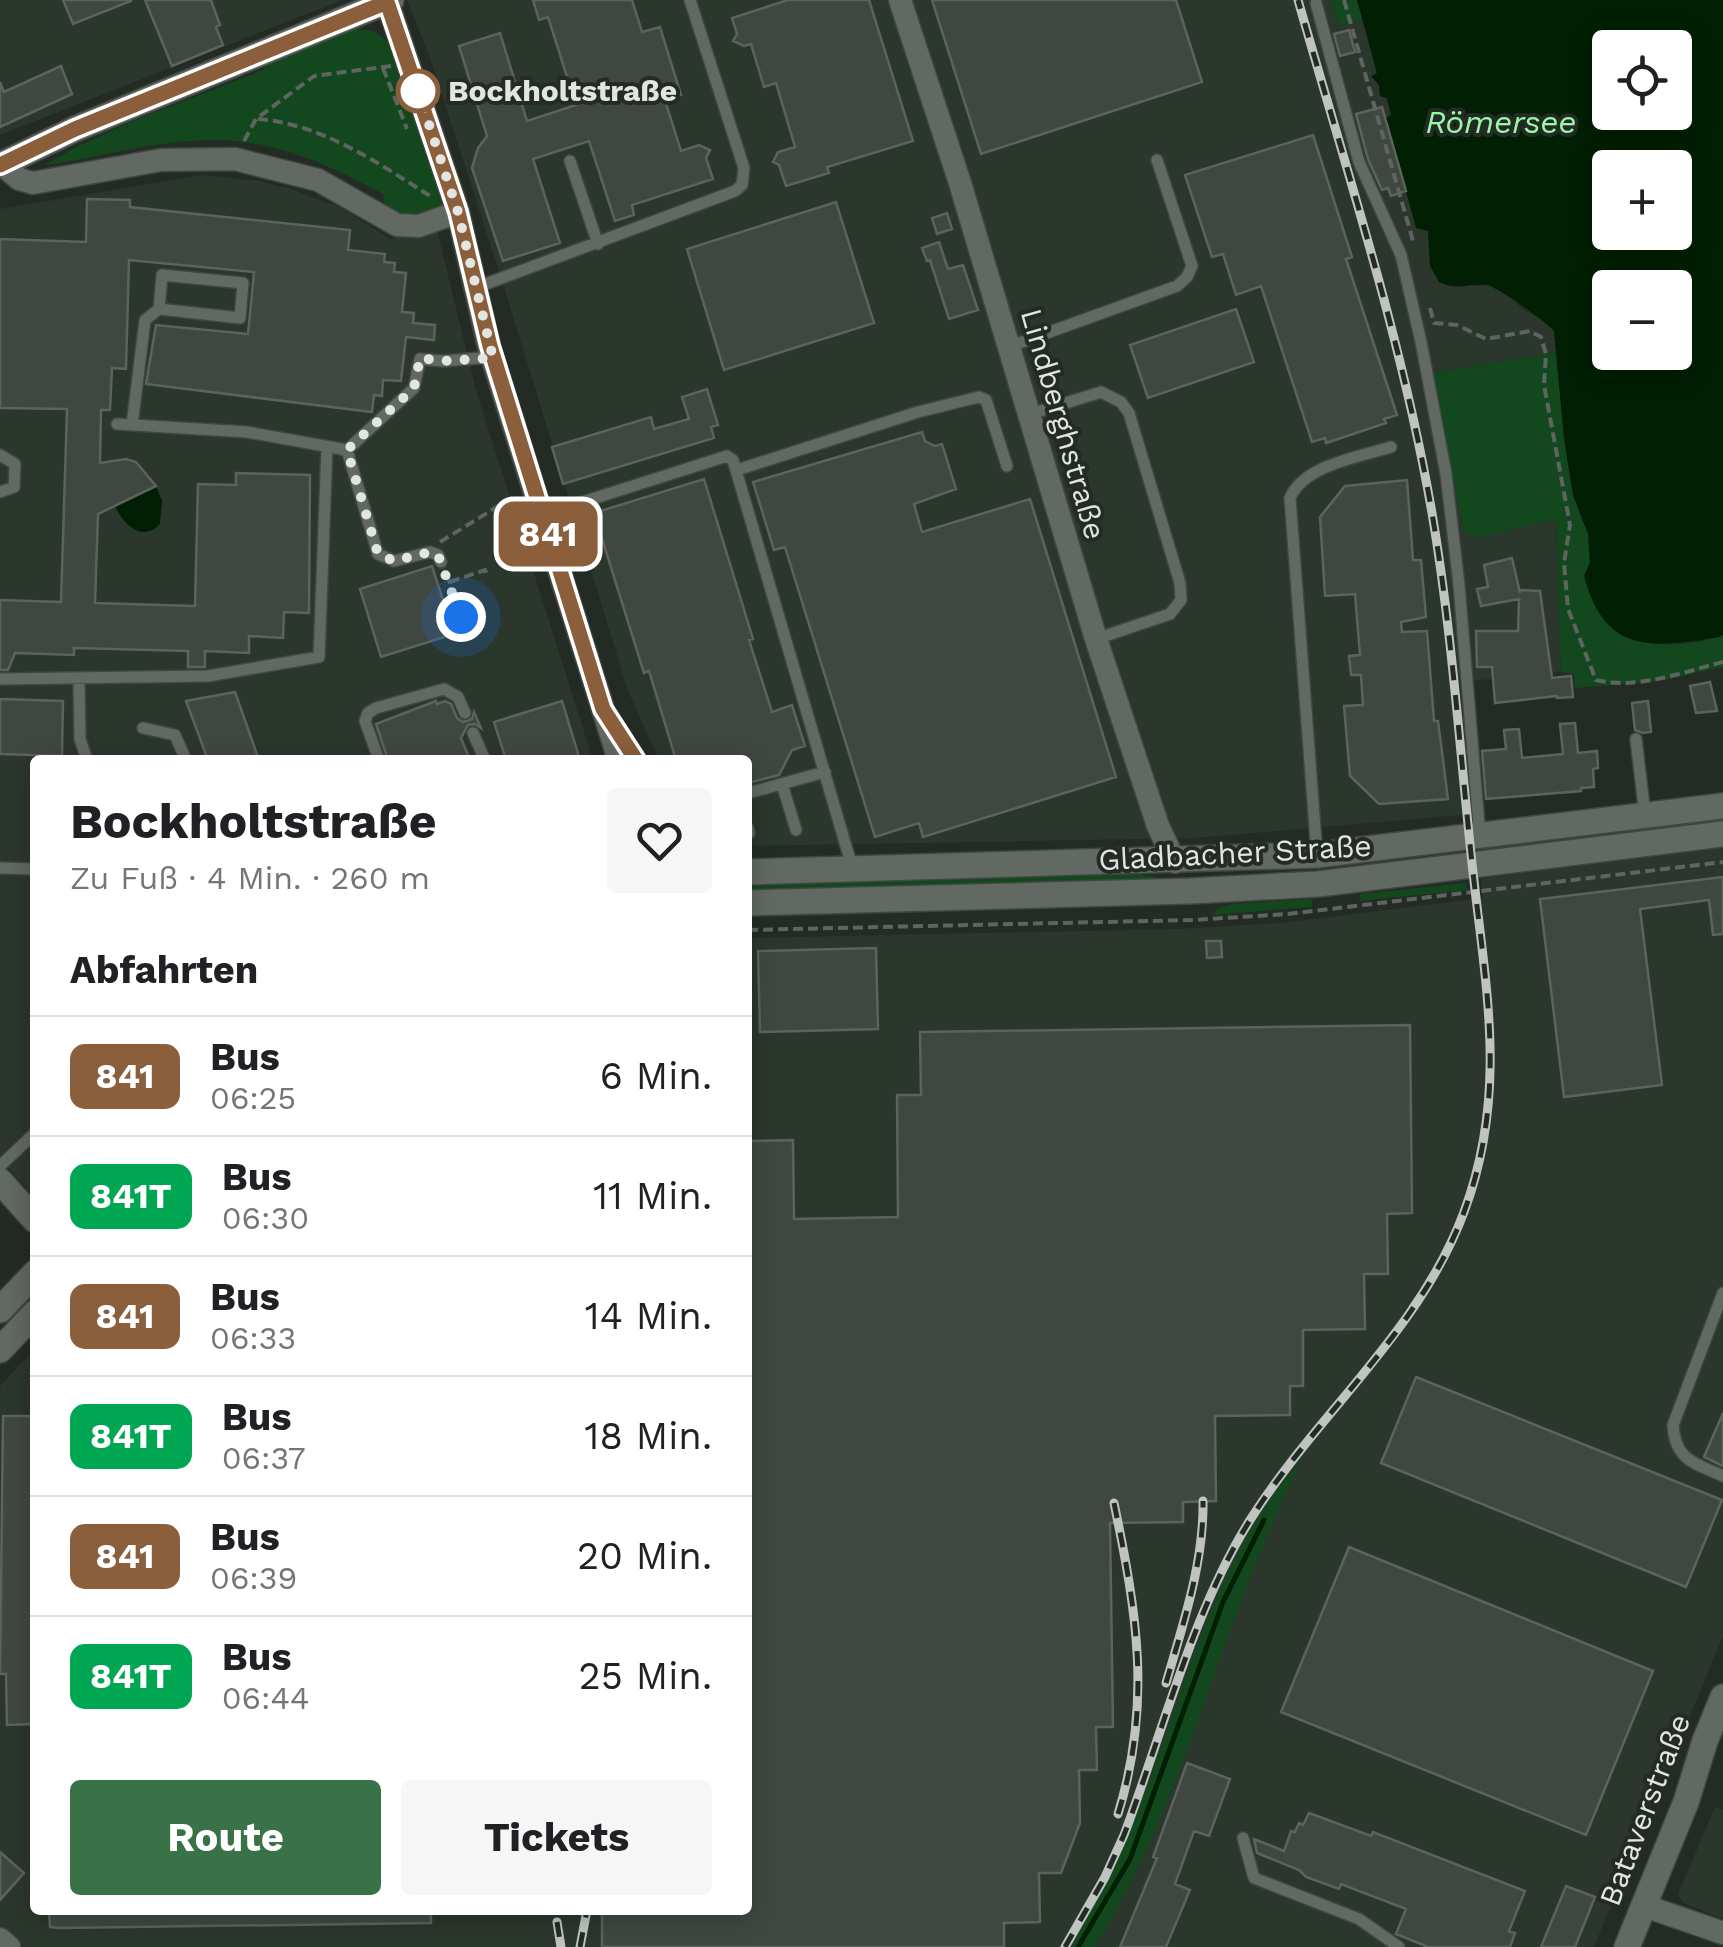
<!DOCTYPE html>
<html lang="de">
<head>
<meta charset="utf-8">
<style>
	:root { --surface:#fff; --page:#f6f6f6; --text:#202124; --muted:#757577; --line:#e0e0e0; --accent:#397246 }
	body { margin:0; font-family:"Work Sans",sans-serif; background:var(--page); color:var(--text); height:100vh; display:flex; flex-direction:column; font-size:38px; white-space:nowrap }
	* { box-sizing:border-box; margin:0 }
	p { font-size:32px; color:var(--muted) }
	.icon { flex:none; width:55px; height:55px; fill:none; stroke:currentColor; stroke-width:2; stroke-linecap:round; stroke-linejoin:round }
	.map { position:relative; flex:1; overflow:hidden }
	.sheet { position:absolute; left:30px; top:755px; width:722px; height:1160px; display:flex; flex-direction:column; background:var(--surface); border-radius:10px; box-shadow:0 5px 25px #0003 }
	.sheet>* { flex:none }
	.badge { padding:0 20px; border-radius:15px; font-size:35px; line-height:65px }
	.tools { position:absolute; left:1592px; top:30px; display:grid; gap:20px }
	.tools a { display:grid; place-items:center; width:100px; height:100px; border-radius:10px; background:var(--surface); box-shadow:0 5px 25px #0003; font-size:50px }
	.you { position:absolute; width:50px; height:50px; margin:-25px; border:8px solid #fff; border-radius:50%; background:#1a73e8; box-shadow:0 0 0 15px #1a73e833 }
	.map>.badge { position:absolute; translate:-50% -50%; box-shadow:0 0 0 5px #fff }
	h2 { padding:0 40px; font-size:38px; line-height:90px }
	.round { display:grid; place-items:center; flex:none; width:105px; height:105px; border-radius:10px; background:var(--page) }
	.headline { display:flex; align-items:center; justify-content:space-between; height:170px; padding:0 40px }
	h1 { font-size:48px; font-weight:700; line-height:75px }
	.action { display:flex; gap:20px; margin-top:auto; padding:20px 40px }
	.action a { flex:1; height:115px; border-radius:10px; background:var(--accent); color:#fff; font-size:40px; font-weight:700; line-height:115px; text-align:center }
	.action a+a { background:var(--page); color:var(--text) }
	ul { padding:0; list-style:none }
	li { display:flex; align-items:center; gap:30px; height:120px; padding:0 40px; border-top:2px solid var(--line) }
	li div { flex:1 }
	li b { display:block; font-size:38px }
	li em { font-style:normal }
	li .badge { min-width:110px; font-weight:700; text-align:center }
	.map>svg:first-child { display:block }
</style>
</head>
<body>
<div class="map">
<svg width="1723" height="1947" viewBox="0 0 1723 1947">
	<rect width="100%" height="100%" fill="#242b25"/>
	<path fill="#2b362c" d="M0 0H342L0 135Z
		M407 0H1331L1339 26 1363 20 1377 74 1372 76 1379 86 1380 96 1386 98 1392 115 1386 118 1416 227 1428 230 1430 266 1475 286 1490 285 1503 291 1525 311 1546 321 1554 331 1556 352 1432 373 1477 538 1556 518 1561 672 1459 682 1474 814 1195 838 748 846V760H659L628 691 504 287 430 58Z
		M203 175 259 181 291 189 339 207 391 239 436 226 476 390 593 760H35V1198L0 1158V209Z
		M1723 843V1636L1594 1947H23L0 1927V1386L35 1348V1910H748V938L1177 929 1281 923 1483 898 1481 879Z
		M1715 1807 1723 1810V1919L1684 1903 1678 1894Z"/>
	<path fill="#13481e" d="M1331 0H1357L1363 20 1339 26Z
		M351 28 374 31 395 48 444 206 406 216 386 213 383 194C330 165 276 140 214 140 158 140 100 157 45 165L76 147 131 122 263 70 268 62Z
		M1556 352 1564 438 1573 494 1588 534 1590 562 1620 635C1653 648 1690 647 1723 635V667L1659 681 1575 688 1574 674 1561 672 1556 519 1477 538 1464 531 1432 373Z
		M1723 816V821L1480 858 1477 847Z
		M1137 874 1152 876 1161 881 748 893V882Z
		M1466 883 1467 890 1359 901 1360 894Z
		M1312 899V907L1211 915 1219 908 1232 904Z
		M1302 1460C1222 1617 1188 1796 1095 1947H1071C1097 1903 1119 1858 1138 1810 1187 1689 1212 1559 1302 1460Z"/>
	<path fill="#001f03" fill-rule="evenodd" d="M1357 0H1723V635L1719 637C1652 648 1605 655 1584 576L1590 562 1588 534 1573 495 1564 438 1554 331C1548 323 1498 287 1487 285 1469 283 1456 291 1439 282L1430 266 1428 231 1416 228 1386 118 1391 115 1387 98 1380 96 1379 85 1371 76 1377 73ZM1610 48H1675V112H1610ZM1610 168H1675V232H1610ZM1610 288H1675V352H1610Z
		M156 486 162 501 160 524C142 543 124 525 115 506Z"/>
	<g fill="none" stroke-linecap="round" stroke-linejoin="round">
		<path stroke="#001f03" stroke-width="5" d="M1078 1947 1130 1859 1223 1602 1264 1520"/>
	</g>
	<path fill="#404741" stroke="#5c635d" stroke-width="2.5" d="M63 0H131V1L73 24Z
		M145 0H211L220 25 216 27 223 45 172 66Z
		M533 0H632L642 32 660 27 681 95 665 100 681 151 699 145 710 150 706 158 713 179 632 205 634 215 615 221 589 141 533 159 560 243 503 261 472 168 478 148 487 136 459 46 500 33 527 121 576 105 548 17 539 20Z
		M788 0H869L913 141 827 167 829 173 786 186 779 165 773 162 778 152 795 147 776 83 764 87 751 44 744 46 733 41 737 34 732 18Z
		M932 0H1176L1202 82 981 154Z
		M1349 30 1355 52 1340 56 1334 34Z
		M61 66 72 94 0 127V82L4 92Z
		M1382 107 1406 191 1391 196 1388 188 1382 190 1368 159 1356 114Z
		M1313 135 1352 257 1346 259 1397 415 1384 419 1386 423 1326 443 1325 438 1312 442 1261 286 1236 295 1223 254 1212 257 1185 175Z
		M87 199 130 200V207L350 230 348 250 385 254 384 262 395 263 394 272 406 273 402 312 414 313 413 323 435 325 434 340 406 337 401 381 383 380 382 396 374 395 372 412 146 384 156 325 248 334 254 272 129 260 126 369 112 368 110 410H101L100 463 126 459 136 462 156 486 98 514 95 603 195 606 198 484 236 485V473L310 475 309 613 284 612 283 638 249 636V653L205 651V667H188V651L74 648V655L15 653 8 670H0V600L61 602 67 409 0 408V239L86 242Z
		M836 202 874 323 724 370 687 249Z
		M947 213 952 229 937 234 932 218Z
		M939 242 948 269 963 265 978 310 949 319 930 260 927 261 922 248Z
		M1236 309 1254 362 1148 398 1130 345Z
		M707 389 718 425 711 427 714 438 563 484 552 447 651 417 654 429 689 419 682 397Z
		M922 432 925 441 935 446 942 444 956 489 914 504 922 532 1030 499 1116 777 923 837 919 823 875 837 785 547 774 550 753 482Z
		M704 479 753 639 749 640 772 712 792 705 805 746 792 750 779 775 748 783V760H676L649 671 644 673 594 513Z
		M1407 480 1413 560H1421L1426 617 1401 622 1402 632 1427 631 1434 721H1438L1448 799 1379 804 1350 776 1344 706 1363 705 1361 675H1351L1349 656 1360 655 1355 594 1325 596 1320 517 1345 486Z
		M1512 558 1520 593V590L1540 591 1552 678 1571 676 1573 697 1557 698V696L1495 703 1492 667H1477L1476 631H1518L1519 599 1481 606 1477 589 1488 587 1484 565Z
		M432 566 454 634 381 657 360 589Z
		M1710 682 1717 711 1696 713 1690 686Z
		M235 692 259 760H208L186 701Z
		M0 699 63 701 62 756 0 754Z
		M436 701 437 704 445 701 451 704 457 718 463 722 472 719 474 712 481 728 475 724 468 725 461 738 470 760H388L376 724Z
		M562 701 580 760H506L494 722Z
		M1648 701 1651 732 1643 733 1635 730 1632 703Z
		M1575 723 1578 753 1597 751 1598 768 1593 769 1594 787 1581 788V791L1486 799 1482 751 1506 749 1504 730 1519 729 1522 758 1563 754 1560 724Z
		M1723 877V934L1713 935 1709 900 1640 909 1662 1085 1564 1097 1540 899Z
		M1206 941H1221L1222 957 1207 958Z
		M876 948 878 1029 760 1032 758 951Z
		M1410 1025 1412 1213 1387 1214 1388 1274H1364L1365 1329 1303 1330V1386H1290V1415L1215 1416 1216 1501 1183 1502V1522L1110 1523 1113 1727H1096L1097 1770H1079L1080 1823 1061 1873H1039L1040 1922 1004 1923V1947H602V1910H748V1141L793 1140 794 1219 898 1217 897 1095H921L920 1032Z
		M1416 1377 1722 1500 1686 1587 1381 1463Z
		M1723 1413V1466L1704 1457Z
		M3 1416H35V1724L7 1725 6 1674H0Z
		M1349 1547 1653 1671 1586 1835 1281 1712Z
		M1187 1763 1230 1779 1209 1836 1194 1831 1175 1884 1190 1890 1166 1947H1120L1157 1858 1153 1857Z
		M1309 1813 1371 1836 1373 1832 1525 1891 1509 1931 1515 1933 1510 1947H1428L1396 1934 1406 1909 1341 1884 1339 1889 1306 1877 1299 1870 1257 1853 1254 1839 1284 1851 1291 1831 1295 1832 1299 1823 1303 1825Z
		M0 1852 24 1873 0 1900Z
		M1566 1886 1595 1897 1575 1947H1541Z
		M49 1910H431V1923L60 1928 50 1927Z"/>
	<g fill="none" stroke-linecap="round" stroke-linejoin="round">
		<g stroke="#414641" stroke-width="14">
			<path id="lane" d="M1316 3 1359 162 1401 255 1421 342 1446 474 1459 585 1480 837
				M570 161 598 244
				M475 288 735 191 742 185 744 168 690 0
				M1008 347 1177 286 1187 277 1192 266 1157 160
				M1027 415 1101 392 1121 402 1129 413 1180 583 1181 600 1170 614 1096 639
				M117 424 247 432 347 450 414 388 420 359 443 361 493 357
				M132 425 145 320 159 309 240 318 243 283 162 275 159 309
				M347 450 378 554 394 561 430 552 438 555 441 562
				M0 455 15 464 14 487 0 492
				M737 470 918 412 979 397 986 400 1007 466
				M542 515 727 456 733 460 853 870
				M0 679 208 676 319 657 327 447
				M79 680 80 739 87 760
				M143 728 175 735 186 760
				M473 733 485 760
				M1636 739 1645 815
				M379 760 365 721 368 713 376 708 444 689 458 697 465 713
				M782 784 796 830
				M748 793 825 772
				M748 828 749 833
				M1317 855 1290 498C1304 465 1359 457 1391 447
				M0 868 35 869
				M0 1166 35 1133
				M1723 1293 1673 1425C1675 1460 1694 1463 1723 1476
				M1243 1838 1254 1878 1359 1919 1399 1947"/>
		</g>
		<g stroke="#414641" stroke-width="25">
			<path id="street" d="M900 0 960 183 1096 639 1158 826 1175 862
				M387 1 458 212 489 347 619 760
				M2 164 19 179 33 183 161 160 235 159 318 180 397 225 419 226 458 212
				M1645 1906 1723 1933
				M0 1939 9 1947"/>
		</g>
		<g stroke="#414641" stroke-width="28">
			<path id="secondary" d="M0 165 75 129 391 0
				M748 872 1317 855 1723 806
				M748 903 1190 891 1318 884 1723 834
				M0 1181 35 1220
				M0 1310 35 1273
				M0 1350 35 1313
				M1627 1947 1686 1802 1705 1741 1723 1697"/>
		</g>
		<path stroke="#5e645f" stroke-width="4" stroke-dasharray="10 5" stroke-linecap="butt" d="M1344 0 1413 241
			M383 68 407 129
			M258 119C322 124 378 163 430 196
			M244 141 256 119 314 76 391 66
			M1430 308 1434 323 1457 325 1486 339 1530 331 1541 337 1546 354 1544 385 1570 525 1564 563 1568 609 1596 680C1637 690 1683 672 1723 662
			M440 542 513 497
			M447 574 461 617
			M450 582 485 570 488 576
			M748 930 1192 920 1288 914 1723 862"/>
		<use href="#lane" stroke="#616962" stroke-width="11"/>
		<use href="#street" stroke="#616962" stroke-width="22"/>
		<use href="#secondary" stroke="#616962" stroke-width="25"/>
		<g stroke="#bfc4c0" stroke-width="9">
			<path id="rail" d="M1114 1503C1137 1613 1152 1704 1118 1814
				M1166 1683C1183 1624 1204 1563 1203 1501
				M557 1922 561 1947
				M580 1947 587 1910
				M1065 1947 1105 1877 1124 1835C1163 1732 1193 1609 1252 1517 1319 1412 1420 1331 1464 1212 1510 1089 1484 980 1471 854 1459 740 1451 625 1432 513 1402 339 1346 169 1298 0"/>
		</g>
		<use href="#rail" stroke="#242b25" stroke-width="5" stroke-dasharray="15" stroke-linecap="butt"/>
	</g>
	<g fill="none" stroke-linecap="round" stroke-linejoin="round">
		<g stroke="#fff" stroke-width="22">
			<path id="line" d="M0 165 75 129 387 2 458 212 490 346 603 709 636 760"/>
		</g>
		<use href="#line" stroke="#8b5e3c" stroke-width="15"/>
		<path stroke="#e2e6e2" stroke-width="10" stroke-dasharray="0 18" d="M418 91 458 212 493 358 443 361 420 358 414 388 347 450 378 554 394 561 430 552 438 555 461 617"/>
	</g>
	<circle fill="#fff" stroke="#8b5e3c" stroke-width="5" cx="418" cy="91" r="20"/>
	<g text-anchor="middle" stroke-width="8" stroke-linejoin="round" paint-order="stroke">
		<g font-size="30" font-weight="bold" fill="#e2e6e2" stroke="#242b25" text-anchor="start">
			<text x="448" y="101">Bockholtstraße</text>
		</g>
		<g font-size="30" fill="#e2e6e2" stroke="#242b25">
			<text transform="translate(1063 424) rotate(74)" y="10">Lindberghstraße</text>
			<text transform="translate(1235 853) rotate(-3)" y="10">Gladbacher Straße</text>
			<text transform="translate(1645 1810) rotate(-69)" y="10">Bataverstraße</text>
		</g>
		<g font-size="32" font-style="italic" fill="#99f7a5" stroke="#242b25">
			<text x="1501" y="133">Römersee</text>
		</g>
	</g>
</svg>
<div class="tools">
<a><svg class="icon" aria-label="locate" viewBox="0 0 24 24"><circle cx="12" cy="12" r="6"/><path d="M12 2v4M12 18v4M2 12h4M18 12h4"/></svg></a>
<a>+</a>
<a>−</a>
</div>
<div class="you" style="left:461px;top:617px"></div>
<b class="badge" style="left:548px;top:534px;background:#8b5e3c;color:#fff">841</b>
<section class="sheet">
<div class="headline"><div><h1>Bockholtstraße</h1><p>Zu Fuß · 4 Min. · 260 m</p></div><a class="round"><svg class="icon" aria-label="heart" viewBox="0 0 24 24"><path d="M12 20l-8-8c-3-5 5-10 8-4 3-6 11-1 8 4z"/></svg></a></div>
<h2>Abfahrten</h2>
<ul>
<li><span class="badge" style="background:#8b5e3c;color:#fff">841</span><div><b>Bus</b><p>06:25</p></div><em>6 Min.</em></li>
<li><span class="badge" style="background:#00a651;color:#fff">841T</span><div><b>Bus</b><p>06:30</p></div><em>11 Min.</em></li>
<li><span class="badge" style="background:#8b5e3c;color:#fff">841</span><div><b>Bus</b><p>06:33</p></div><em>14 Min.</em></li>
<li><span class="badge" style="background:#00a651;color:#fff">841T</span><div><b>Bus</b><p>06:37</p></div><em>18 Min.</em></li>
<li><span class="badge" style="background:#8b5e3c;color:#fff">841</span><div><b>Bus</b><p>06:39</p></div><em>20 Min.</em></li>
<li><span class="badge" style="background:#00a651;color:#fff">841T</span><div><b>Bus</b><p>06:44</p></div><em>25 Min.</em></li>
</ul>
<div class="action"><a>Route</a><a>Tickets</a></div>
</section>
</div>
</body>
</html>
